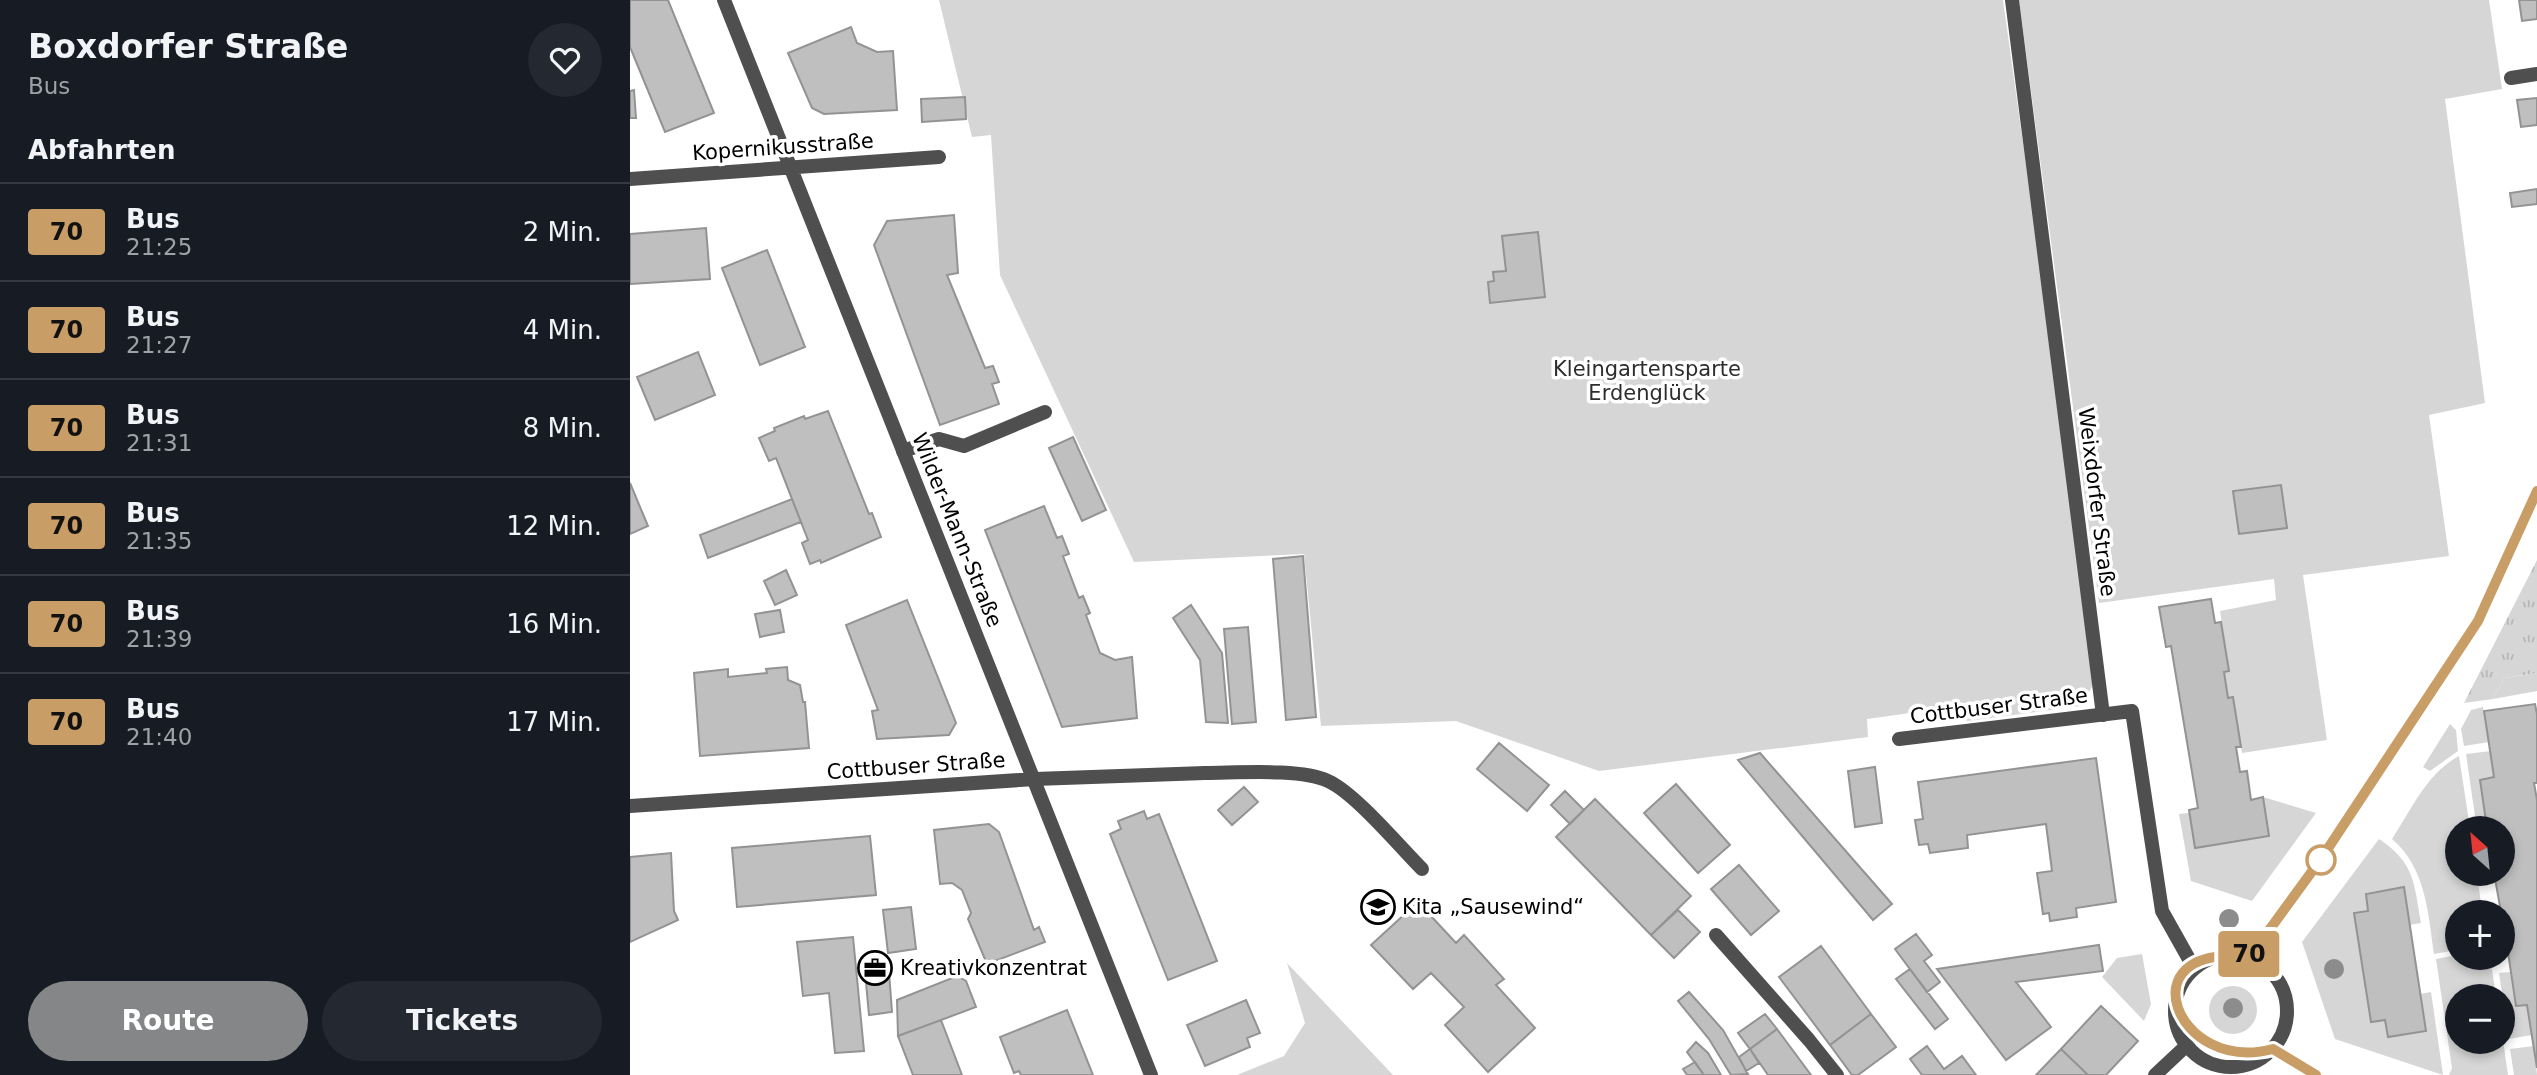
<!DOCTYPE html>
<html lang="de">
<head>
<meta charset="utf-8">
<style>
	:root { --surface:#171b24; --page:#242831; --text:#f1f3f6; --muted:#9ea1a6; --line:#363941; --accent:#858687 }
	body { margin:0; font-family:"DejaVu Sans",sans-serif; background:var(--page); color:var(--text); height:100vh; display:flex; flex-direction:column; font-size:26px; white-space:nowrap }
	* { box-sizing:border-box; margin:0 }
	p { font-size:23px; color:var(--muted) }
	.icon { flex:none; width:38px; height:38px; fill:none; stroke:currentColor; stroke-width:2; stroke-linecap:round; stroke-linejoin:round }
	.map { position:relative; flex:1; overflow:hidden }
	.drawer { display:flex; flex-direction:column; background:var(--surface); width:630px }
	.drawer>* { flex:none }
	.badge { padding:0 14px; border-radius:5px; font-size:24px; line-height:46px }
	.needle { width:46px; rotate:333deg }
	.fabs { position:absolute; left:1815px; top:816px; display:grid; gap:14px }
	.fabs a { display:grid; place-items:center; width:70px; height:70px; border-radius:50%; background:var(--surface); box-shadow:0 4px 10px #0003; font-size:35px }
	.map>.badge { position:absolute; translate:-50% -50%; box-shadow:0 0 0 4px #fff }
	h2 { padding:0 28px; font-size:26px; line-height:63px }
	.round { display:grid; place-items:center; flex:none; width:74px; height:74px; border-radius:37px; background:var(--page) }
	.headline { display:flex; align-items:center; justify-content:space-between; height:119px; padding:0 28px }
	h1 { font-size:33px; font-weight:700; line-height:52px }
	.cta { display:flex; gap:14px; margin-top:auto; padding:14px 28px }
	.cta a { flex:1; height:80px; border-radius:42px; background:var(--accent); color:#fff; font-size:28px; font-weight:700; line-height:80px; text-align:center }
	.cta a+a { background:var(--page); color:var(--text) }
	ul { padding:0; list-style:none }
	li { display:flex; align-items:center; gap:21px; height:98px; padding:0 28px; border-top:2px solid var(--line) }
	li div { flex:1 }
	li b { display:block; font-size:26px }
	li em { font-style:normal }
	li .badge { min-width:77px; font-weight:700; text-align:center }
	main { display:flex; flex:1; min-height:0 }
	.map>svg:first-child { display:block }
</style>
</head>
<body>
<main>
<section class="drawer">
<div class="headline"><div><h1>Boxdorfer Straße</h1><p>Bus</p></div><a class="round"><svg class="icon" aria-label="heart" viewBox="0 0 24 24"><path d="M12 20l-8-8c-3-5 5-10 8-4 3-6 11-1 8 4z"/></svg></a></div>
<h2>Abfahrten</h2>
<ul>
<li><span class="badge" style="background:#c99d66;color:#111">70</span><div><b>Bus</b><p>21:25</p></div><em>2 Min.</em></li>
<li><span class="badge" style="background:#c99d66;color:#111">70</span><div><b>Bus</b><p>21:27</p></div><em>4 Min.</em></li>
<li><span class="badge" style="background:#c99d66;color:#111">70</span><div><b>Bus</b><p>21:31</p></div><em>8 Min.</em></li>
<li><span class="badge" style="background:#c99d66;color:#111">70</span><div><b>Bus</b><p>21:35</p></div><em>12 Min.</em></li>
<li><span class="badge" style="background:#c99d66;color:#111">70</span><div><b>Bus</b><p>21:39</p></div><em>16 Min.</em></li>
<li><span class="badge" style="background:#c99d66;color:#111">70</span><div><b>Bus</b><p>21:40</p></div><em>17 Min.</em></li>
</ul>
<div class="cta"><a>Route</a><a>Tickets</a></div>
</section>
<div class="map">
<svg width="1907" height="1075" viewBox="0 0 1907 1075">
	<defs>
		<pattern id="park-tufts" width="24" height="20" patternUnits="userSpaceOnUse" patternTransform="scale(1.75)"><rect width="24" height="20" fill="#d6d6d6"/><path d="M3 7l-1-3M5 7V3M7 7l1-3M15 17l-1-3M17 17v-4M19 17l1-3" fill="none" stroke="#b6b6b6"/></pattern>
	</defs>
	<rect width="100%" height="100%" fill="#fff"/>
	<path fill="#d6d6d6" d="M309 0H1373L1423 359 1464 683 1451 706 1337 721 1330 706 1237 719 1238 737 969 771 826 721 691 726 674 554 504 562 370 275 361 135 342 137Z
		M1389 0H1859L1872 89 1815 99 1855 403 1799 415 1819 556 1673 575 1697 740 1612 753 1603 698H1598L1594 672 1599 670 1590 611 1646 600 1644 579 1469 603Z
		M1907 673V691L1863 699 1874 678Z
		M1853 707 1859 742 1834 746 1831 729 1841 710Z
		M1820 724 1826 730 1828 751 1800 771 1793 767Z
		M1861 751 1864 777 1850 780 1857 821 1846 823 1836 754Z
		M1829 756 1840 828H1827V873H1847L1852 912H1827V950L1804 954C1798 913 1796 868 1762 839 1781 810 1797 773 1829 756Z
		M1633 797 1686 813 1622 901 1561 881 1549 814 1559 813 1566 848 1639 836Z
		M1749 839C1785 863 1784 883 1791 923L1779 925 1773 887 1736 893 1738 911 1725 913 1741 1022 1755 1020 1758 1037 1796 1031 1790 994 1801 992 1813 1075 1705 1039 1672 942Z
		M1512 954 1521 1004 1514 1021 1472 977 1487 958Z
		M1827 955V957H1860L1866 996H1827V1041L1873 1040 1878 1075H1819L1822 1068 1806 959Z
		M657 963 763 1075H607L654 1056 675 1023Z
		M1880 972 1886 1006 1897 1005 1902 1035 1879 1039 1869 973Z
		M1579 1010a24 24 0 1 1 48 0a24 24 0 1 1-48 0Z
		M1904 1046 1907 1075H1884L1880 1049Z"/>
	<path fill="url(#park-tufts)" d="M1907 560V673L1874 678 1863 699 1834 703Z"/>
	<path fill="#bfbfbf" stroke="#939393" stroke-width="2" d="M0 0H38L84 113 35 132 0 47Z
		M1889 0H1907V19L1892 21Z
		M221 27 227 43 247 52 263 51 267 110 194 114 182 108 158 53Z
		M4 90 6 118H0V91Z
		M335 97 336 119 292 122 291 99Z
		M1907 98V125L1891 127 1887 100Z
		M1907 189V204L1882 207 1880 193Z
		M324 215 328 273 317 275 355 368 363 366 369 382 362 384 369 404 310 425 244 245 257 221Z
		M76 228 80 279 0 284V234Z
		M908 232 915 297 860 303 858 282 864 281 863 272 876 271 872 236Z
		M137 250 175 347 130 365 92 268Z
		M68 352 85 395 25 420 7 377Z
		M198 411 239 514 242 513 251 537 191 563 190 560 180 564 172 543 178 540 146 458 139 461 129 438 145 431 144 428 174 416 175 419Z
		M443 437 476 510 452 521 419 448Z
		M0 483 18 526 0 534Z
		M1651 485 1657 528 1609 534 1603 491Z
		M162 499 171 522 78 558 70 535Z
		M414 506 427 538 432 536 439 554 433 556 449 598 453 596 460 613 456 615 470 653 485 660 502 657 507 718 432 727 355 530Z
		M673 556 686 717 656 720 643 559Z
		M156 570 167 595 145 605 134 581Z
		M1581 599 1585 623 1591 622 1599 671 1594 672 1598 698 1603 697 1611 747H1606L1610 772 1617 771 1621 800 1633 797 1639 836 1565 848 1559 810 1568 808 1541 646 1536 647 1529 607Z
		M277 600 326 723 319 735 247 739 242 711 248 710 216 625Z
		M561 605 592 653 598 723 576 722 570 660 543 618Z
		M150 610 154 632 130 637 125 614Z
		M618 627 626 722 602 724 594 629Z
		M157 667 158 680 170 685 173 702H175L179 748 70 756 64 673 98 669V677L137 673 136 669Z
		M1905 704 1907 714V783H1904L1907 800V1068L1897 1005 1886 1006 1872 912H1871L1864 873H1872V828H1857L1850 780 1864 777 1854 711Z
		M869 743 919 785 897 811 847 769Z
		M1130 753 1262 904 1243 920 1108 760Z
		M1466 758 1486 902 1446 908 1447 917 1420 921 1419 913 1413 914 1407 873 1422 871 1416 824 1337 835 1338 848 1300 853 1298 844 1289 845 1285 820 1293 819 1288 782Z
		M1245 767 1252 823 1225 827 1218 771Z
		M1046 784 1100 845 1068 873 1014 813Z
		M614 787 628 802 602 825 588 810Z
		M935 791 954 810 940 824 921 805Z
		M965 799 1061 896 1021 935 926 837Z
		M514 811 517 819 529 814 587 961 538 980 480 834 491 829 488 821Z
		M359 824 369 832 404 930 409 927 415 942 357 964 338 919 341 913 332 890 322 883 310 884 304 830Z
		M240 836 246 895 107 907 102 848Z
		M41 853 44 911 48 920 0 942V857Z
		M1109 865 1149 911 1121 935 1081 889Z
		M1774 887 1796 1031 1758 1037 1755 1020 1741 1022 1724 913 1738 911 1736 894Z
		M788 902 826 943 834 935 874 979 866 985 905 1028 858 1072 815 1025 834 1007 801 973 783 989 741 945Z
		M281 907 286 949 258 953 253 910Z
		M1048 910 1070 932 1044 958 1021 935Z
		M1286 934 1302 955 1294 961 1310 982 1297 992 1265 949Z
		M223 937 234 1051 205 1053 199 993 173 996 167 942Z
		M1469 945 1473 971 1386 982 1421 1027 1376 1060 1307 969Z
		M1191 946 1241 1014 1200 1045 1149 977Z
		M258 959 262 1012 239 1015 234 961Z
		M1280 969 1318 1019 1305 1029 1266 979Z
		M327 976 336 981 346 1007 268 1036 267 1000Z
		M1059 992 1093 1030 1118 1074 1101 1075 1079 1039 1048 1001Z
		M616 1000 630 1033 617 1038 620 1047 575 1066 557 1025Z
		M1471 1006 1508 1041 1476 1075H1458L1431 1049Z
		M437 1010 463 1075H391L389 1071 384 1073 370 1037Z
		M1135 1014 1147 1029 1120 1049 1108 1033Z
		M1241 1014 1266 1047 1228 1075H1222L1200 1045Z
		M311 1020 332 1075H283L268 1036Z
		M1147 1029 1181 1075H1138L1120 1049Z
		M1066 1042 1078 1053 1091 1075H1074L1057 1052Z
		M1297 1046 1314 1069 1332 1056 1346 1075H1292L1280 1059Z
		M1120 1049 1129 1063 1116 1071 1109 1057Z
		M1431 1049 1458 1075H1406Z
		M1065 1062 1074 1075H1057L1053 1069Z"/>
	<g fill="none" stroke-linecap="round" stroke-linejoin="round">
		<path stroke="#4f4f4f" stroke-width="14" d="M1382 0 1473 715
			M1881 78 1907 74
			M273 451 309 439 334 446 415 412
			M575 773C607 773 670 768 698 781 725 793 770 847 792 869
			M1086 935 1179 1040 1207 1075"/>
		<path stroke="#4f4f4f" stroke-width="14" d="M94 0 521 1075
			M0 179 309 157
			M1269 739 1502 711 1532 911 1564 968
			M0 806 405 779 575 773"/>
		<path stroke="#4f4f4f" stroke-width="14" d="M1545 1011a56 56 0 1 1 112 0a56 56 0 1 1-112 0Z
			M1617 957 1640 929 1691 858 1848 621 1907 491
			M1643 1049 1686 1075
			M1525 1075 1556 1046"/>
	</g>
	<g fill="#8c8c8c">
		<circle cx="1599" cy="919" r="10"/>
		<circle cx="1704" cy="969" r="10"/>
		<circle cx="1603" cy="1008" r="10"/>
	</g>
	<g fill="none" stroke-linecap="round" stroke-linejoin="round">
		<g stroke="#fff" stroke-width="16">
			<path id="line" d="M1686 1075 1643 1049C1545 1075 1496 943 1617 957L1640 929 1691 859 1848 621 1907 491"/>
		</g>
		<use href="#line" stroke="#c99d66" stroke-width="10"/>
	</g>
	<defs>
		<g id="school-ring" transform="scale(1.75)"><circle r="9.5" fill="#fff" stroke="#000" stroke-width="1.5"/><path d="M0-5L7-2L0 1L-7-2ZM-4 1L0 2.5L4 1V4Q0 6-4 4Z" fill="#000"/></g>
		<g id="office-ring" transform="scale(1.75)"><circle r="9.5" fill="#fff" stroke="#000" stroke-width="1.5"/><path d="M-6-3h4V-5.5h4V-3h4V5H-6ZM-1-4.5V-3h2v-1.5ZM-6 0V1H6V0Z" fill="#000"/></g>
	</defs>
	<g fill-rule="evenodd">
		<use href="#school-ring" x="748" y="907"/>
		<use href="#office-ring" x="245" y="968"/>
	</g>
	<circle fill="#fff" stroke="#c99d66" stroke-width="3.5" cx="1691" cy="860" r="14"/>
	<g text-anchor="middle" stroke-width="7" stroke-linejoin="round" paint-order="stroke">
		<g font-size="21" fill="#000" stroke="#fff">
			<text transform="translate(153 147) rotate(-4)" y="7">Kopernikusstraße</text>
			<text transform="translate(1467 502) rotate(83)" y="7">Weixdorfer Straße</text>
			<text transform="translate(327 530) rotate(68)" y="7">Wilder-Mann-Straße</text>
			<text transform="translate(1369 706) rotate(-7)" y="7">Cottbuser Straße</text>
			<text transform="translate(286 766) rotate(-4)" y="7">Cottbuser Straße</text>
		</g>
		<g font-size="21" fill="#2d2d2d" stroke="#fff">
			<text x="1017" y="376">Kleingartensparte<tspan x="1017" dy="24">Erdenglück</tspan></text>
		</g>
		<g font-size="21" fill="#000" stroke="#fff" text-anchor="start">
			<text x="772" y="914">Kita „Sausewind“</text>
			<text x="270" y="975">Kreativkonzentrat</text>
		</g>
	</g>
</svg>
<div class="fabs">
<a><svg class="needle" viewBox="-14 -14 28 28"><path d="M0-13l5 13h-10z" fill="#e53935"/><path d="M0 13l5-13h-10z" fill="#9ea1a6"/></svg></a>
<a>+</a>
<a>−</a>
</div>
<b class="badge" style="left:1619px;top:954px;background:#c99d66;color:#111">70</b>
</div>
</main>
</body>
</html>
